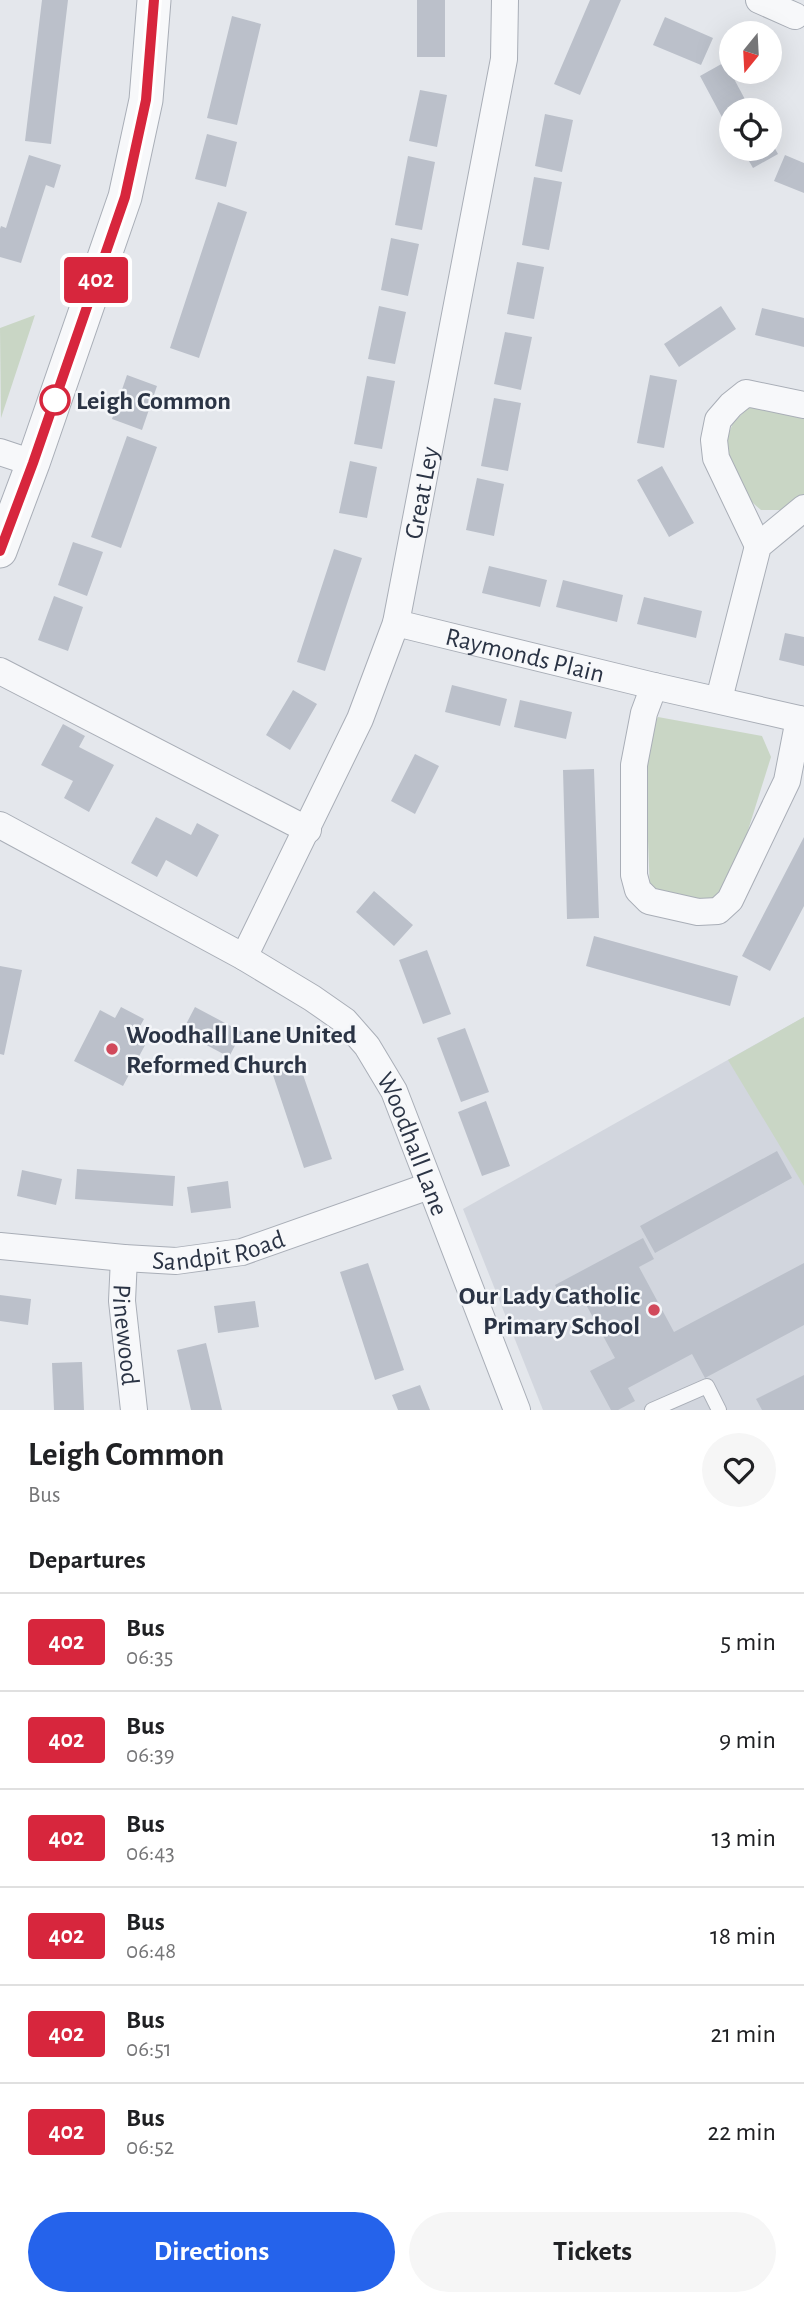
<!DOCTYPE html>
<html lang="en">
<head>
<meta charset="utf-8">
<style>
	:root { --surface:#fff; --page:#f6f6f6; --text:#202124; --muted:#757577; --line:#e0e0e0; --accent:#2563eb }
	body { margin:0; font-family:"Alegreya Sans",sans-serif; background:var(--page); color:var(--text); height:100vh; display:flex; flex-direction:column; font-size:26px; white-space:nowrap }
	* { box-sizing:border-box; margin:0 }
	p { font-size:23px; color:var(--muted) }
	.icon { flex:none; width:38px; height:38px; fill:none; stroke:currentColor; stroke-width:2; stroke-linecap:round; stroke-linejoin:round }
	.map { position:relative; height:1410px; overflow:hidden }
	.sheet { display:flex; flex-direction:column; background:var(--surface); flex:1 }
	.sheet>* { flex:none }
	.badge { padding:0 14px; border-radius:5px; font-size:24px; line-height:46px }
	.needle { width:46px; rotate:198deg }
	.buttons { position:absolute; left:719px; top:21px; display:grid; gap:14px }
	.buttons a { display:grid; place-items:center; width:63px; height:63px; border-radius:50%; background:var(--surface); box-shadow:0 7px 28px #0002; font-size:35px }
	.map>.badge { position:absolute; translate:-50% -50%; box-shadow:0 0 0 4px #fff }
	h2 { padding:0 28px; font-size:26px; line-height:63px }
	.round { display:grid; place-items:center; flex:none; width:74px; height:74px; border-radius:37px; background:var(--page) }
	.headline { display:flex; align-items:center; justify-content:space-between; height:119px; padding:0 28px }
	h1 { font-size:33px; font-weight:600; line-height:52px }
	.primary-button { display:flex; gap:14px; margin-top:auto; padding:14px 28px }
	.primary-button a { flex:1; height:80px; border-radius:42px; background:var(--accent); color:#fff; font-size:28px; font-weight:600; line-height:80px; text-align:center }
	.primary-button a+a { background:var(--page); color:var(--text) }
	ul { padding:0; list-style:none }
	li { display:flex; align-items:center; gap:21px; height:98px; padding:0 28px; border-top:2px solid var(--line) }
	li div { flex:1 }
	li b { display:block; font-size:26px }
	li em { font-style:normal }
	li .badge { min-width:77px; font-weight:700; text-align:center }
	.map>svg:first-child { display:block }
</style>
</head>
<body>
<div class="map">
<svg width="804" height="1410" viewBox="0 0 804 1410">
	<rect width="100%" height="100%" fill="#e4e7ec"/>
	<path fill="#d2d6de" d="M804 1017V1410H543L463 1209Z"/>
	<path fill="#c9d6c5" d="M35 315 1 418 0 328Z
		M750 406 804 419V496L784 510H761L739 491 725 443 733 423Z
		M658 717 762 736 771 757 724 907 650 891 644 741Z
		M804 1017V1186L728 1060Z"/>
	<path fill="#bbc0ca" d="M42 0H68L51 144 25 141Z
		M417 0H445V57H417Z
		M590 0H621L580 95 554 84Z
		M232 16 261 24 237 125 207 118Z
		M665 17 713 38 701 65 653 45Z
		M725 62 748 105 739 110H732V114L723 119 700 76Z
		M420 90 447 95 437 147 409 141Z
		M545 114 573 120 562 172 535 166Z
		M207 134 237 142 226 187 195 179Z
		M770 140 778 154 753 168 742 149H770Z
		M29 155 61 165 54 188 46 185 21 263 0 257V229L1 226 6 228Z
		M785 155 804 163V193L774 181Z
		M408 156 435 162 422 230 395 225Z
		M534 177 562 182 549 250 522 245Z
		M218 202 247 212 199 358 170 348Z
		M391 238 419 244 408 296 381 290Z
		M517 262 544 267 534 319 507 314Z
		M379 306 406 312 395 364 368 359Z
		M721 306 736 329 679 367 664 344Z
		M762 308 804 318V347L755 335Z
		M505 332 532 337 521 390 494 384Z
		M127 375 157 386 142 430 112 419Z
		M650 375 677 380 664 448 637 443Z
		M367 376 395 381 382 449 354 444Z
		M494 398 521 403 508 471 481 466Z
		M127 436 157 447 121 548 91 537Z
		M350 461 377 467 367 518 339 513Z
		M662 466 694 523 669 537 637 480Z
		M477 478 504 484 494 536 466 530Z
		M73 542 103 552 87 596 58 585Z
		M334 549 362 558 325 671 297 662Z
		M489 566 547 580 540 607 482 593Z
		M563 580 623 595 617 622 556 607Z
		M54 596 83 607 68 651 38 640Z
		M644 597 702 611 696 638 637 624Z
		M785 633 804 637V666L779 660Z
		M452 685 507 699 500 726 445 712Z
		M293 690 317 704 290 750 266 735Z
		M520 700 572 712 566 739 514 727Z
		M63 724 85 736 79 747 114 765 89 812 64 798 73 781 41 765Z
		M415 754 439 766 415 814 391 801Z
		M594 769 599 918 567 919 563 770Z
		M156 817 191 835 197 823 219 835 197 877 166 860 157 877 131 863Z
		M804 837V906L770 971 742 956Z
		M374 891 413 925 394 946 356 912Z
		M594 936 738 976 730 1006 586 966Z
		M427 950 451 1014 423 1024 399 960Z
		M0 966 22 970 4 1055 0 1054Z
		M121 1007 144 1019 138 1030 150 1036 123 1086 74 1061 100 1010 115 1018Z
		M195 1007 242 1032 229 1057 182 1032Z
		M465 1028 489 1092 461 1102 437 1038Z
		M299 1063 332 1159 304 1168 272 1072Z
		M486 1101 510 1166 482 1176 458 1112Z
		M777 1151 792 1178 655 1253 640 1226Z
		M77 1169 175 1176 173 1206 75 1199Z
		M22 1170 62 1179 56 1205 17 1196Z
		M228 1181 231 1208 191 1213 187 1187Z
		M643 1238 654 1259 639 1267 674 1332 804 1263V1325L705 1378 692 1354 628 1388 635 1401 618 1410H611L590 1371 615 1358 583 1299 567 1307 555 1285Z
		M368 1263 404 1370 375 1380 340 1272Z
		M0 1295 31 1299 28 1325 0 1321Z
		M255 1301 259 1327 218 1333 214 1306Z
		M206 1343 222 1410H191L177 1350Z
		M82 1362 84 1410H54L52 1363Z
		M804 1375V1410H762L756 1399Z
		M420 1385 430 1410H398L392 1395Z"/>
	<g fill="none" stroke-linecap="round" stroke-linejoin="round">
		<g stroke="#a9aeb7" stroke-width="16">
			<path id="service" d="M652 1410 707 1386 719 1410"/>
		</g>
		<g stroke="#a9aeb7" stroke-width="28">
			<g id="minor">
				<path d="M759 0 795 16"/>
				<path d="M0 452 33 463"/>
				<path d="M758 546 716 458 714 440 718 420 731 405 746 393 804 405"/>
				<path id="s1" d="M396 623 654 686 804 720"/>
				<path d="M0 671 308 830"/>
				<path d="M654 686 644 713 634 765V875L638 890 649 901 698 912 718 911 730 900 787 781 799 719"/>
				<path d="M719 699 758 546 804 508"/>
				<path id="s2" d="M0 825 244 957 312 998 345 1021 367 1046 394 1091 517 1410"/>
				<path id="s3" d="M244 957 360 719 396 623 504 59 505 0"/>
				<path id="s4" d="M0 1246 124 1258 176 1261 242 1252 429 1186"/>
				<path id="s5" d="M124 1258 122 1301 134 1410"/>
			</g>
		</g>
		<g stroke="#a9aeb7" stroke-width="35">
			<path id="tertiary" d="M0 551 33 463 125 197 146 100 154 0"/>
		</g>
		<use href="#service" stroke="#f7f8fa" stroke-width="14"/>
		<use href="#minor" stroke="#f7f8fa" stroke-width="26"/>
		<use href="#tertiary" stroke="#f7f8fa" stroke-width="33"/>
	</g>
	<g fill="none" stroke-linecap="round" stroke-linejoin="round">
		<g stroke="#fff" stroke-width="16">
			<path id="line" d="M0 551 33 463 125 197 146 100 154 0"/>
		</g>
		<use href="#line" stroke="#d7263d" stroke-width="10"/>
	</g>
	<circle fill="#fff" stroke="#d7263d" stroke-width="3.5" cx="55" cy="400" r="14"/>
	<g fill="#d1495b" stroke="#f4f6f9" stroke-width="2.5">
		<circle cx="112" cy="1049" r="7"/>
		<circle cx="654" cy="1310" r="7"/>
	</g>
	<g text-anchor="middle" stroke-width="5" stroke-linejoin="round" paint-order="stroke">
		<g font-size="26" font-weight="bold" fill="#2b3445" stroke="#f4f6f9" text-anchor="start">
			<text x="76" y="409">Leigh Common</text>
		</g>
		<g font-size="26" fill="#2b3445" stroke="#f4f6f9">
			<text dy="9" stroke="none"><textPath href="#s3" startOffset="500">Great Ley</textPath></text>
			<text dy="9" stroke="none"><textPath href="#s1" startOffset="133">Raymonds Plain</textPath></text>
			<text dy="9" stroke="none"><textPath href="#s2" startOffset="539">Woodhall Lane</textPath></text>
			<text dy="9" stroke="none"><textPath href="#s4" startOffset="220">Sandpit Road</textPath></text>
			<text dy="9" stroke="none"><textPath href="#s5" startOffset="77">Pinewood</textPath></text>
		</g>
		<g font-size="26" font-weight="bold" fill="#2b3445" stroke="#f4f6f9" text-anchor="start">
			<text x="126" y="1043">Woodhall Lane United<tspan x="126" dy="30">Reformed Church</tspan></text>
			<text x="640" y="1304" text-anchor="end">Our Lady Catholic<tspan x="640" dy="30">Primary School</tspan></text>
		</g>
	</g>
</svg>
<div class="buttons">
<a><svg class="needle" viewBox="-14 -14 28 28"><path d="M0-13l5 13h-10z" fill="#e53935"/><path d="M0 13l5-13h-10z" fill="#757577"/></svg></a>
<a><svg class="icon" aria-label="locate" viewBox="0 0 24 24"><circle cx="12" cy="12" r="6"/><path d="M12 2v4M12 18v4M2 12h4M18 12h4"/></svg></a>
</div>
<b class="badge" style="left:96px;top:280px;background:#d7263d;color:#fff">402</b>
</div>
<section class="sheet">
<div class="headline"><div><h1>Leigh Common</h1><p>Bus</p></div><a class="round"><svg class="icon" aria-label="heart" viewBox="0 0 24 24"><path d="M12 20l-8-8c-3-5 5-10 8-4 3-6 11-1 8 4z"/></svg></a></div>
<h2>Departures</h2>
<ul>
<li><span class="badge" style="background:#d7263d;color:#fff">402</span><div><b>Bus</b><p>06:35</p></div><em>5 min</em></li>
<li><span class="badge" style="background:#d7263d;color:#fff">402</span><div><b>Bus</b><p>06:39</p></div><em>9 min</em></li>
<li><span class="badge" style="background:#d7263d;color:#fff">402</span><div><b>Bus</b><p>06:43</p></div><em>13 min</em></li>
<li><span class="badge" style="background:#d7263d;color:#fff">402</span><div><b>Bus</b><p>06:48</p></div><em>18 min</em></li>
<li><span class="badge" style="background:#d7263d;color:#fff">402</span><div><b>Bus</b><p>06:51</p></div><em>21 min</em></li>
<li><span class="badge" style="background:#d7263d;color:#fff">402</span><div><b>Bus</b><p>06:52</p></div><em>22 min</em></li>
</ul>
<div class="primary-button"><a>Directions</a><a>Tickets</a></div>
</section>
</body>
</html>
